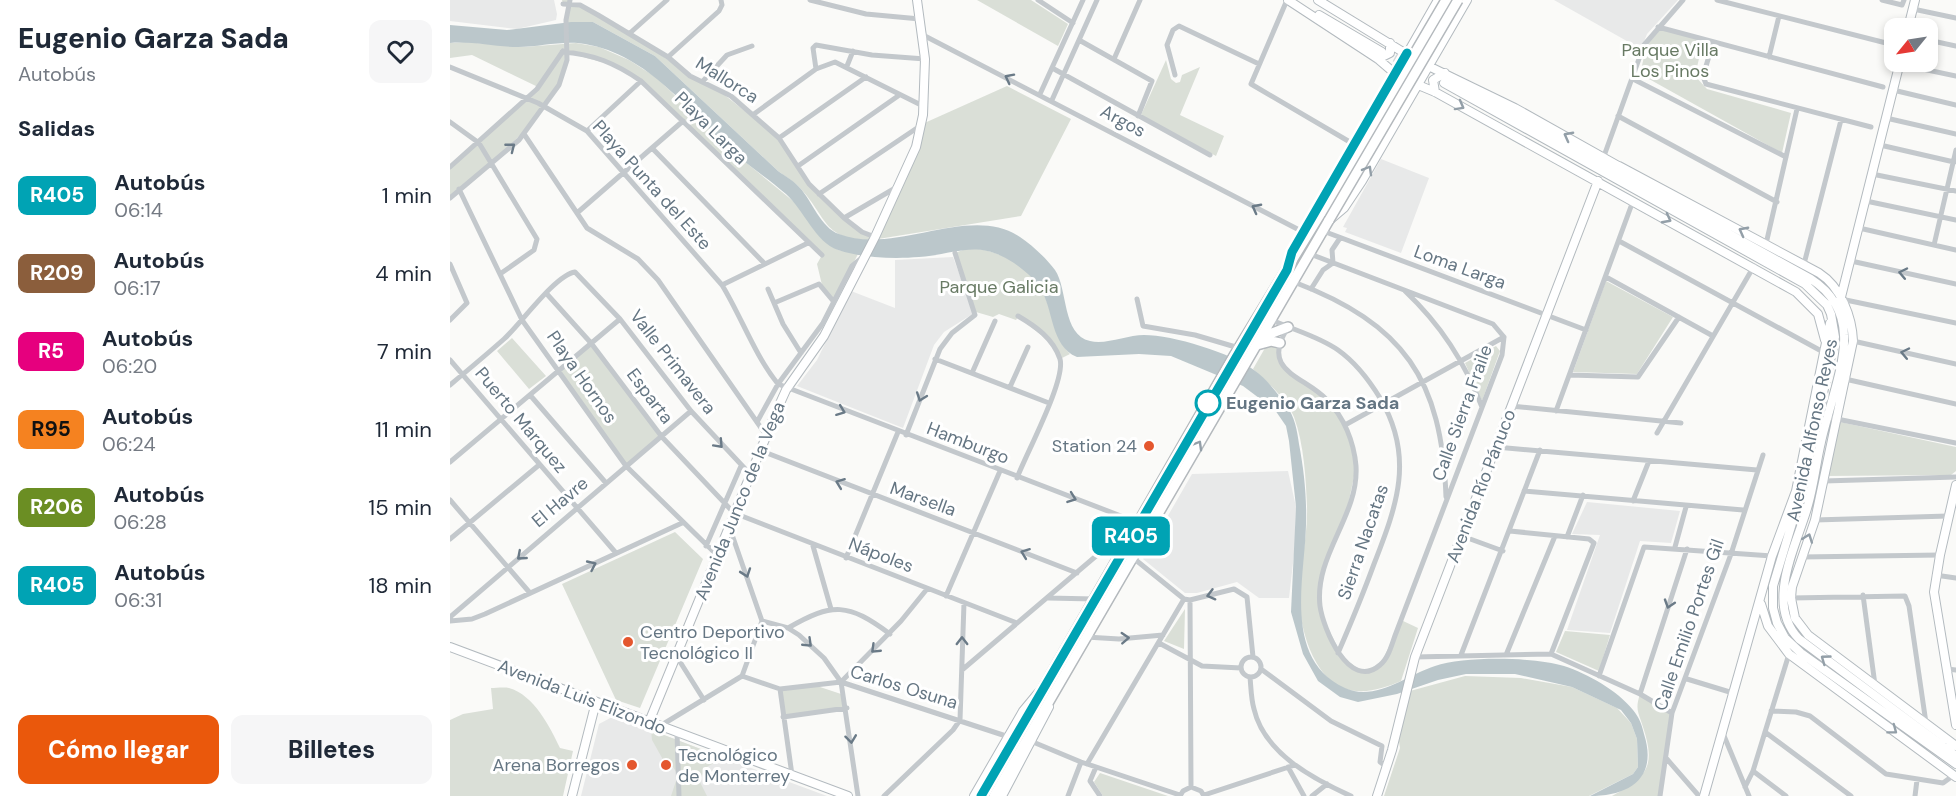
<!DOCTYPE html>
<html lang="es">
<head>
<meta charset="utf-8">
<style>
	:root { --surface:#fff; --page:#f6f6f7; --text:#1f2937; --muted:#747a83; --accent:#ea580c }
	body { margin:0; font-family:"DM Sans",sans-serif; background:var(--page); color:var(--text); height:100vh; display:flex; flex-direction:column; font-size:22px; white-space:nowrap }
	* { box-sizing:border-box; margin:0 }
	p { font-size:20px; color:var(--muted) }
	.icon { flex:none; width:33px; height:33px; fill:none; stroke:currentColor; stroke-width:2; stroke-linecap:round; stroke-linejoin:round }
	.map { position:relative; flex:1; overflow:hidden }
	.side { display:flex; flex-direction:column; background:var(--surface); width:450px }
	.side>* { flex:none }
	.badge { padding:0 12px; border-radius:9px; font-size:21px; line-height:39px }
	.needle { width:39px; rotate:240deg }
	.tools { position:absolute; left:1434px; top:18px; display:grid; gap:12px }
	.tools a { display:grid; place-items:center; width:54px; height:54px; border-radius:12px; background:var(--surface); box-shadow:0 3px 9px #0003; font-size:30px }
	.map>.badge { position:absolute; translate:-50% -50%; box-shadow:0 0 0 3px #fff }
	h2 { padding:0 18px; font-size:22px; line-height:54px }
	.round { display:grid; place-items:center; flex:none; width:63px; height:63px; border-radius:12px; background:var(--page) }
	.summary { display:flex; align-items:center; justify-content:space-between; height:102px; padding:0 18px }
	h1 { font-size:28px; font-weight:800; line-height:45px }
	.action { display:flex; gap:12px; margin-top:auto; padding:12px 18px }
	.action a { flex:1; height:69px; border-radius:12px; background:var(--accent); color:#fff; font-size:24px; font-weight:800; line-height:69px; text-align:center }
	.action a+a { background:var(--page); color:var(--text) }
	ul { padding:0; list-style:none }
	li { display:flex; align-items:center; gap:18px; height:78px; padding:0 18px }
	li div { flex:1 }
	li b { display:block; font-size:22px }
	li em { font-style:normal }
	li .badge { min-width:66px; font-weight:700; text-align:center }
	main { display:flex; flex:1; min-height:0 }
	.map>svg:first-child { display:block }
</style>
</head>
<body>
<main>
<section class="side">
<div class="summary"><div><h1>Eugenio Garza Sada</h1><p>Autobús</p></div><a class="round"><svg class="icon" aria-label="heart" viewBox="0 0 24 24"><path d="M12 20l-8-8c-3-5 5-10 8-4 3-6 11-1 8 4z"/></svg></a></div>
<h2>Salidas</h2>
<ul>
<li><span class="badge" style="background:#00a3b4;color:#fff">R405</span><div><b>Autobús</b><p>06:14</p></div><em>1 min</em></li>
<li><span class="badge" style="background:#8b5e3c;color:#fff">R209</span><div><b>Autobús</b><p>06:17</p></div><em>4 min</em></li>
<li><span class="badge" style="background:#e6007e;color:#fff">R5</span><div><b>Autobús</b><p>06:20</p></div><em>7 min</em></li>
<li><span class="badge" style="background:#f58220;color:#111">R95</span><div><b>Autobús</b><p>06:24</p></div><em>11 min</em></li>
<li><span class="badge" style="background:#6b8e23;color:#fff">R206</span><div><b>Autobús</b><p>06:28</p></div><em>15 min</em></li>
<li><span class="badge" style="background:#00a3b4;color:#fff">R405</span><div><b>Autobús</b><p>06:31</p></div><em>18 min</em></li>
</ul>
<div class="action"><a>Cómo llegar</a><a>Billetes</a></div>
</section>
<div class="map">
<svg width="1506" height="796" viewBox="0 0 1506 796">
	<rect width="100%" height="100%" fill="#fafaf8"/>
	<path fill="#e8e9e9" d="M0 0H104L107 14 106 20 67 29 0 21Z
		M1104 0H1228L1197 34 1191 49Z
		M931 159 979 178 951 253 895 232 897 228 893 227Z
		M503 257 524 313 494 332 484 345 453 428 347 386 367 360 401 291 445 308V260Z
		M838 471 846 507 845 546 839 598H809L787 582 747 593H735L693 559 742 474Z
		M1137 502 1230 511 1221 543 1190 541 1160 633 1117 630 1150 535 1122 534Z
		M164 716 269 756 377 796H131L149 724Z"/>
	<path fill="#dadfd7" d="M112 0H120L121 4 130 5 180 33 235 72 262 85 329 138 359 184 394 218 424 240C370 241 378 215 347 185 342 180 334 176 328 171L205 56 143 22 116 23 121 4H113Z
		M527 0H581L618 24 608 46Z
		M1211 29 1253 41 1245 76 1257 89 1341 113 1332 153 1190 74 1197 44Z
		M15 42 73 47 126 43 149 47 179 60 207 78 283 152 348 205 371 238 388 250 408 254 384 302 372 285 367 264 372 255 212 101 170 67 118 53C111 111 42 161 0 197V169L79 98 88 87 22 55 0 58V43Z
		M716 60 721 79 726 83 730 82 732 75 750 67 730 115 774 136 766 156 691 115Z
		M557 86 621 119 571 216 428 239 470 125Z
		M518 248C546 249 578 264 592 290 603 312 603 335 620 354L610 359 599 341 568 317 566 320 549 314 543 317 526 312 505 253Z
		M1156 281 1223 317 1187 374 1123 372Z
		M62 338 96 376 79 389 47 351Z
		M819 341 830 343 832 364 871 394 895 425 906 467 898 505 870 580 872 616 893 658 912 671 931 664 951 620 968 628 951 681C937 687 923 692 907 691 866 689 850 631 849 598 849 568 858 538 857 507 856 479 854 444 844 417 837 400 817 381 803 369Z
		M141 343 212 437 176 466 109 370Z
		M1046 346 1050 351 1032 401 1015 363Z
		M1390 422 1506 447V471L1501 475 1375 476 1386 423Z
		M225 532 253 559 190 708 166 700 112 584Z
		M735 609 734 649 714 641Z
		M1115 631 1160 635 1149 671 1106 652Z
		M1015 676 1071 678 1122 687 1167 708 1181 723 1187 739 1188 767 1183 774 1139 796H934L950 748 948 735 960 691Z
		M364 685 394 695 397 708 333 717 330 689Z
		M41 688C46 688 54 687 59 688 84 695 100 727 110 748L123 751 113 796H0V720L13 714 43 709Z
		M1190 694 1222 713 1210 796H1162C1201 775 1206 764 1191 721 1187 710 1186 706 1190 694Z
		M201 730 269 756 271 759 255 768 250 782 257 796H221L228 775 223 767 216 765 202 740Z
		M650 773 718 796H653L644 782Z"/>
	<path fill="#bbc7cb" d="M121 22H143L205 56 328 171C335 176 344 181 350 188 362 201 371 228 389 234 445 256 520 203 570 237 582 245 597 259 605 270 618 289 612 335 640 341 656 345 677 335 694 335 723 335 781 353 804 370 816 378 828 394 836 405 845 417 847 430 849 444 854 470 857 498 856 525 855 577 832 659 895 688 925 702 957 675 985 666 1014 656 1085 657 1114 666 1138 674 1167 690 1183 710 1189 717 1192 725 1194 734 1208 778 1180 796 1140 796L1183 774 1188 767 1187 739 1181 723 1171 710 1122 687 1065 674H1016L988 680 947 694 908 702 890 697 868 681 853 654 841 612 846 507 839 441 836 426 825 410 793 386 721 356 689 354 627 357C600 346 604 309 590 288 584 278 574 270 564 263 527 239 509 254 469 257 444 259 412 258 388 250 365 242 354 210 336 194 319 179 300 167 283 152 238 111 199 55 135 44 114 40 90 47 68 47 45 47 22 41 0 43V25L57 30Z"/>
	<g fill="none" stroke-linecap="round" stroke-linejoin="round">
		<path stroke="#d5d9db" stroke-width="8" stroke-dasharray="8 4" stroke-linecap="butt" d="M934 52 958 65"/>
		<g stroke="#b3babf" stroke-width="10">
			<path id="secondary" d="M838 0 928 59 949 77 985 92 1346 292 1368 314 1375 340
				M868 0 966 60 1065 108 1172 168
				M869 15 932 52
				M1458 28 1465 0
				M928 59 940 53V43
				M997 79 1361 279C1381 292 1393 311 1394 335 1396 364 1377 413 1371 442 1366 463 1364 484 1358 505 1347 545 1314 603 1349 639L1506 756
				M994 83 1355 284 1377 305 1381 314 1385 337 1353 487 1323 586V608L1327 623 1335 638 1351 653 1506 764
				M985 92 983 80 995 73
				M1169 166 1369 273C1391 287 1402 317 1403 341L1365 520 1342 587 1341 598 1345 618 1358 635 1506 746
				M881 219 894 208 912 181 1017 0
				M838 262 988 0
				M1390 301 1450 62
				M1506 485 1490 555 1484 592 1506 725
				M1311 604 1318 626 1339 654 1506 777
				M0 647 398 796
				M199 722 327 410 336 390 374 336 425 237 466 147 473 115 475 59 467 0
				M122 796 146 702
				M524 796 573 711 588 693
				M552 796 599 707
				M927 796 942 750 965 657 1148 181
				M1254 796 1322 556 1346 491 1380 323"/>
		</g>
		<g stroke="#b4b9bd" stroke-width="12">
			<path id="highway" d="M812 337 838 327
				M807 345 821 341 830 343
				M531 796 785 354 871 213
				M544 796 879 220"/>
		</g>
		<path stroke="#c3c8cc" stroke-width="5" d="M360 0 416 14 470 19
			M588 0 623 23
			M837 0 801 84 905 145
			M1267 0 1444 45
			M1432 0 1452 5 1454 0
			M113 4 130 5 148 15 218 57 240 76 281 96 329 138 359 184 394 218 412 232 425 237
			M1463 9 1506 18
			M1208 27 1433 87
			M180 33 217 0
			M473 35 857 234
			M629 40 702 81 688 116
			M1478 40 1506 46
			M1263 43 1253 76 1256 84 1421 127
			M112 52C143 54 165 63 191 81L372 255
			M218 57 269 11 272 5 271 0
			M1319 57 1329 16
			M664 59 690 0
			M1449 64 1506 76
			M397 66 403 51
			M0 67 88 103 137 131 272 285C292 318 304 354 328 384L689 523
			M366 69 363 48 366 45 422 55 475 59
			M604 69 760 155
			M725 75 717 45 723 30 729 26 809 64
			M1183 79 1336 157
			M253 81 277 55 302 46
			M1443 90 1506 105
			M590 94 633 0
			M602 100 647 0
			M304 114 366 69 385 62 473 106
			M1168 116 1327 202
			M1436 118 1506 134
			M0 122 29 143 87 239 84 250 50 274
			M137 131 191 81
			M74 134 137 228 188 259 208 280 316 435
			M329 138 416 77
			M1430 145 1504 162
			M202 148 314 263
			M1154 156 1194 45 1233 0
			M348 166 448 96
			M0 167 87 89 113 51
			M1422 174 1506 191
			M9 189 72 320 176 466 268 556
			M369 194 470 126
			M0 198 69 140 109 85 117 60 116 20 120 0
			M1416 201 1506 220
			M127 213 233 121
			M394 218 447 187
			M1409 228 1506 250
			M873 231 1136 330
			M1169 241 1375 353
			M1316 244 1347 109
			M1484 245 1506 150
			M1401 261 1506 284
			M0 264 17 303 0 320
			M1354 264 1391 120
			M1156 277 1263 336
			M844 282C954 324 992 379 996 497
			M272 285 358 243
			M318 289 333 324 351 353
			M861 289 873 270 883 263 882 250 890 238
			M955 291C991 325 1014 361 1032 407
			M96 293 141 343 212 437 284 513 567 623
			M687 299 693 326 745 335 789 348
			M1391 299 1506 323
			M324 303 369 284 384 302
			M822 320C843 330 868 336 888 350 905 362 919 380 930 398 965 457 947 505 924 564 913 594 901 623 888 653
			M837 329C810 372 855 376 877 400 894 417 904 442 906 466 909 516 864 555 870 606 873 628 899 692 930 665 939 658 942 643 946 633L1052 355 1054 337 1043 324 860 254
			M1403 341 1506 364
			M485 359 599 403
			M0 360 166 553
			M522 373 545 321
			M1120 375 1188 377 1229 317
			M1395 379 1506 404
			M0 385C18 370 36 355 54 339 70 325 105 275 125 272L170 319 241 411 300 474
			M560 387 578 347
			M80 395 156 483
			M1061 406 1231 423
			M1106 411 1183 201
			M1377 417 1506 443
			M307 422 328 384 373 323 402 266 413 257
			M895 425 1054 337
			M1207 433 1304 266
			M456 435 490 349 502 333 525 315 505 253
			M1046 447 1307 470
			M309 450 627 573
			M0 462 170 319
			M567 478C576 454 616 380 610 359 603 338 585 326 568 316
			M1374 481 1506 477
			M1074 491 1293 510
			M0 500 80 593
			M1183 501 1199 461
			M1365 520 1498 516
			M279 526 312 621
			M1060 531 1139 539 1144 543 1101 654
			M1012 536 1053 551
			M1117 537 1133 495
			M0 539 89 465
			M256 546 291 466
			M363 546 381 609
			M1225 547 1236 507
			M682 557 734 599 740 600 784 589 797 597 803 657
			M1351 557 1490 555
			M396 558 448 432
			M1485 575 1506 578
			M1413 595 1425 685
			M496 596 550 471
			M598 598 644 599
			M1341 598 1455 596 1459 606 1476 723
			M740 600 741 787
			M0 617 241 411
			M0 621 22 619 35 614 232 523
			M312 621 338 628 349 635 374 658 391 682 408 796
			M338 628C383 602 398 603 440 634
			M636 637 669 639 713 635
			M709 643 752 666 791 668
			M1011 655 1090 450
			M1056 655 1105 536
			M227 657 254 700
			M965 657 1101 654 1190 694 1222 713
			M791 667a10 10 0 1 1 20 0a10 10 0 1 1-20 0Z
			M811 669 881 721 932 746 930 762 937 767
			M1497 669 1506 670
			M512 670 659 545 681 531
			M292 676 330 689 391 682 559 737
			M292 676 312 621
			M1149 676 1194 547 1322 556
			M800 677C801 687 801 699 804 709 814 753 863 779 901 796
			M1237 679 1283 693
			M391 682 451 621 477 589
			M330 689 342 775
			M1190 694 1237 549
			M1321 711 1346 712 1360 716 1436 774 1493 783 1504 775
			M333 717 397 708
			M210 726 292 676
			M1272 731 1299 796
			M227 732 229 796
			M1315 732 1401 796
			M583 742 631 762 730 795
			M1216 758 1249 796
			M637 764 734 599
			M646 767 640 781 650 796
			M838 767 854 796
			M1303 771 1336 796
			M1295 787 1303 771 1339 654
			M754 795 845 765
			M434 796 503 730 510 720 514 603
			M618 796 631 762
			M730 796 733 791 741 787 751 791 754 796
			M862 796 877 784
			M1210 796 1222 713 1281 554 1313 455
			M1465 796 1467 780"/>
		<use href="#secondary" stroke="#fff" stroke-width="8"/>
		<use href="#highway" stroke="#fff" stroke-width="9"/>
		<g stroke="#b4b9bd" stroke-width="12" stroke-linecap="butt">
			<path id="highway-bridge" d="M871 213 996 0
				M879 220 1008 0"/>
		</g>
		<use href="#highway-bridge" stroke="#fff" stroke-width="9"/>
	</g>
	<defs><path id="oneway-chevron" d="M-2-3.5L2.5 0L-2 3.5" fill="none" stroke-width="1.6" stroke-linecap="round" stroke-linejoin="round" transform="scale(1.5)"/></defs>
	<g stroke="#6a7a87">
		<use href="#oneway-chevron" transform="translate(559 78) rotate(-153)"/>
		<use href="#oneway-chevron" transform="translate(61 147) rotate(-38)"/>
		<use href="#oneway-chevron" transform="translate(806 208) rotate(-152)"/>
		<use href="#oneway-chevron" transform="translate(1453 273) rotate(-168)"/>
		<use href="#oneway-chevron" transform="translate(1455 353) rotate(-168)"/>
		<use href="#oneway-chevron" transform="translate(471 397) rotate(110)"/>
		<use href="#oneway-chevron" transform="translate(391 411) rotate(21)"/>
		<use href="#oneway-chevron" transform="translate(269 444) rotate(47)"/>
		<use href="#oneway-chevron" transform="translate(390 483) rotate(-159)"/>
		<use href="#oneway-chevron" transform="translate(622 498) rotate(20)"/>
		<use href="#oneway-chevron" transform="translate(575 553) rotate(-159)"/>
		<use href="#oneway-chevron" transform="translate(71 556) rotate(139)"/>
		<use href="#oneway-chevron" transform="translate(142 565) rotate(-25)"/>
		<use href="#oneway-chevron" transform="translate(296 573) rotate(71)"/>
		<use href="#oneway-chevron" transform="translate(761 595) rotate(165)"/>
		<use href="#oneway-chevron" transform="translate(1219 604) rotate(108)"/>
		<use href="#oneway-chevron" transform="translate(675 638) rotate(-3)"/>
		<use href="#oneway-chevron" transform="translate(512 641) rotate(-90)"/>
		<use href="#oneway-chevron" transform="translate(358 643) rotate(44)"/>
		<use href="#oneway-chevron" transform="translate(425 649) rotate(136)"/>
		<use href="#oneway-chevron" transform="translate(401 739) rotate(83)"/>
	</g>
	<g stroke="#939fa8">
		<use href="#oneway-chevron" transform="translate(1010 106) rotate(29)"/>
		<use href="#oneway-chevron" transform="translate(1118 136) rotate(-152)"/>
		<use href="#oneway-chevron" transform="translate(918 170) rotate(-60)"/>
		<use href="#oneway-chevron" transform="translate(1217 219) rotate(28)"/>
		<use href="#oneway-chevron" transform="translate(1293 231) rotate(-152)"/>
		<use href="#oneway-chevron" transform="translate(748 445) rotate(-60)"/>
		<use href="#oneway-chevron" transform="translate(1358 538) rotate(-70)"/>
		<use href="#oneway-chevron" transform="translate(1375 659) rotate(-144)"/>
		<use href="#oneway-chevron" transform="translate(1443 730) rotate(37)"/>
	</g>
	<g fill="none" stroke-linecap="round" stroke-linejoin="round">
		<g stroke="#fff" stroke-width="14">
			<path id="line" d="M531 796 837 270 842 252 957 53"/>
		</g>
		<use href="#line" stroke="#00a3b4" stroke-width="9"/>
	</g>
	<circle fill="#fff" stroke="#00a3b4" stroke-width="3" cx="758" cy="403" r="12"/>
	<g fill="#e4572e" stroke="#fff" stroke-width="2">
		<circle cx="699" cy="446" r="6"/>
		<circle cx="178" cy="642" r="6"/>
		<circle cx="182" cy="765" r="6"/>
		<circle cx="216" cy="765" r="6"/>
	</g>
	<g text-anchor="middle" stroke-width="6" stroke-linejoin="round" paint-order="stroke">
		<g font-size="18" fill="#687a64" stroke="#fff">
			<text x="1220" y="56">Parque Villa<tspan x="1220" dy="21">Los Pinos</tspan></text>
			<text x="549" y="293">Parque Galicia</text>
		</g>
		<g font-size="18" fill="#657683" stroke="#fff">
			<text transform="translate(277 80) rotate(32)" y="6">Mallorca</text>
			<text transform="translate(673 121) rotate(28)" y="6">Argos</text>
			<text transform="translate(261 128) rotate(45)" y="6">Playa Larga</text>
			<text transform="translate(202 185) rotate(48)" y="6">Playa Punta del Este</text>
			<text transform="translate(1010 267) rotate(20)" y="6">Loma Larga</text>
			<text transform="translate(223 362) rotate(52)" y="6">Valle Primavera</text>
			<text transform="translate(132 377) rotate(55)" y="6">Playa Hornos</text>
			<text transform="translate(200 396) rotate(53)" y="6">Esparta</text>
			<text transform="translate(1012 413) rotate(-70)" y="6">Calle Sierra Fraile</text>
			<text transform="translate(71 420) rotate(50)" y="6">Puerto Marquez</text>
			<text transform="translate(1362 430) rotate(-78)" y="6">Avenida Alfonso Reyes</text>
			<text transform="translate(518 443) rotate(21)" y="6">Hamburgo</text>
			<text transform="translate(1031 486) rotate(-69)" y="6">Avenida Río Pánuco</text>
			<text transform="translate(473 499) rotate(20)" y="6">Marsella</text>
			<text transform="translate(290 501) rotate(-68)" y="6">Avenida Junco de la Vega</text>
			<text transform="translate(110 502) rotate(-40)" y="6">El Havre</text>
			<text transform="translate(913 542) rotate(-71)" y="6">Sierra Nacatas</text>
			<text transform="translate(431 555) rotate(21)" y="6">Nápoles</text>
			<text transform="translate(1239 625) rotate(-71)" y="6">Calle Emilio Portes Gil</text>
			<text transform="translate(454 687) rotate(17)" y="6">Carlos Osuna</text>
			<text transform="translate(132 697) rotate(21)" y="6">Avenida Luis Elizondo</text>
		</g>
		<g font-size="18" font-weight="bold" fill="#657683" stroke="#fff" text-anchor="start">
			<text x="776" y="409">Eugenio Garza Sada</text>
		</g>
		<g font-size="18" fill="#657683" stroke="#fff" text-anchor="end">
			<text x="687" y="452">Station 24</text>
			<text x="190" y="638" text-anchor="start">Centro Deportivo<tspan x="190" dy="21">Tecnológico II</tspan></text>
			<text x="228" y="761" text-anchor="start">Tecnológico<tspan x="228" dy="21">de Monterrey</tspan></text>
			<text x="170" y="771">Arena Borregos</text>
		</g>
	</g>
</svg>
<div class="tools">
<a><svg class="needle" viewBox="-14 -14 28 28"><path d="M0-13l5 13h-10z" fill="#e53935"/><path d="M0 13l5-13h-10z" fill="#747a83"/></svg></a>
</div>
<b class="badge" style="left:681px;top:536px;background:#00a3b4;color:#fff">R405</b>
</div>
</main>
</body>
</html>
